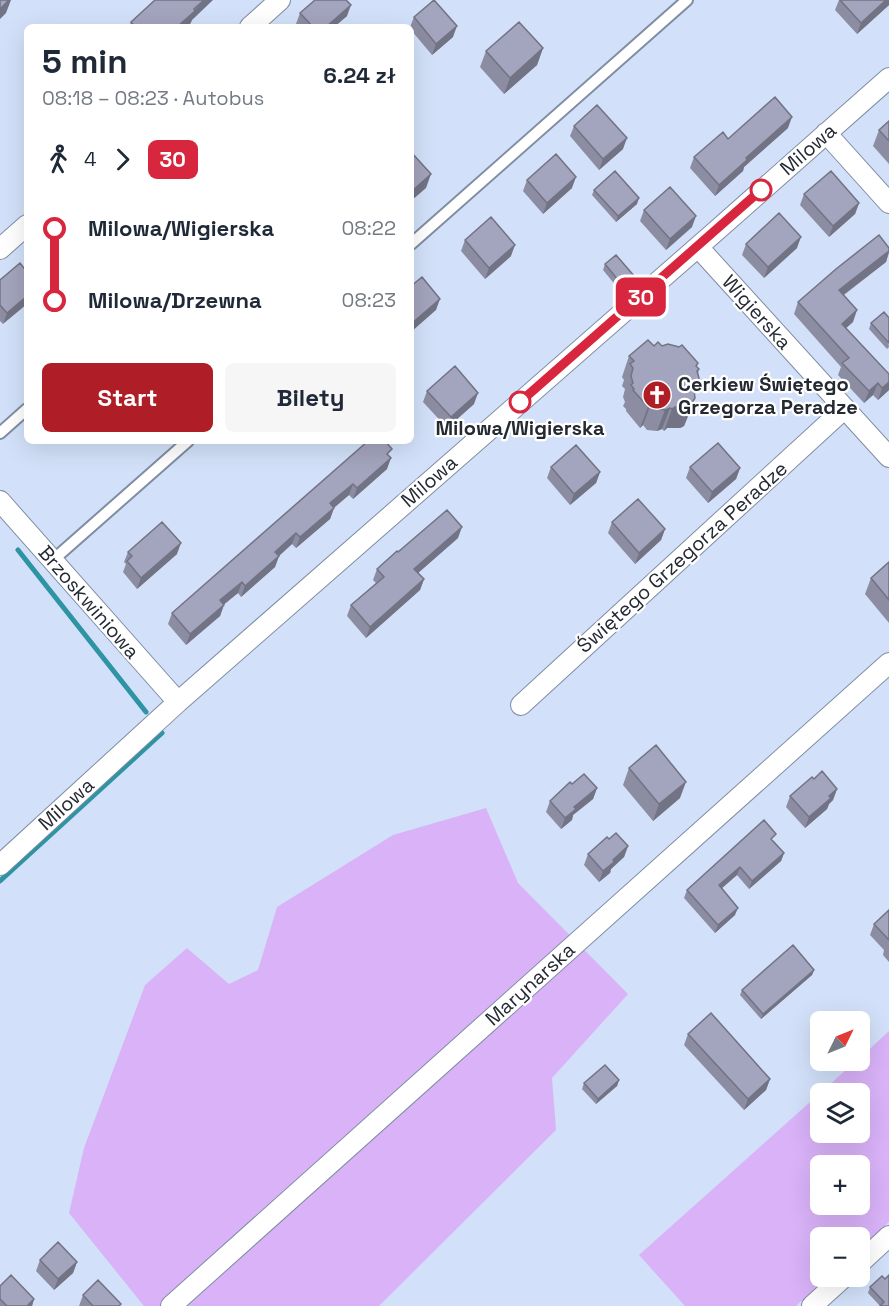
<!DOCTYPE html>
<html lang="pl">
<head>
<meta charset="utf-8">
<style>
	:root { --surface:#fff; --page:#f6f6f7; --text:#1f2937; --muted:#747a83; --accent:#af1d27 }
	body { margin:0; font-family:"Space Grotesk",sans-serif; background:var(--page); color:var(--text); height:100vh; display:flex; flex-direction:column; font-size:22px; white-space:nowrap }
	* { box-sizing:border-box; margin:0 }
	p { font-size:20px; color:var(--muted) }
	.icon { flex:none; width:33px; height:33px; fill:none; stroke:currentColor; stroke-width:2; stroke-linecap:round; stroke-linejoin:round }
	.map { position:relative; flex:1; overflow:hidden }
	.panel { position:absolute; left:24px; top:24px; width:390px; height:420px; display:flex; flex-direction:column; background:var(--surface); border-radius:9px; box-shadow:0 6px 24px #0002 }
	.panel>* { flex:none }
	.badge { padding:0 12px; border-radius:9px; font-size:21px; line-height:39px }
	.needle { width:39px; rotate:47deg }
	.fabs { position:absolute; left:810px; top:1011px; display:grid; gap:12px }
	.fabs a { display:grid; place-items:center; width:60px; height:60px; border-radius:9px; background:var(--surface); box-shadow:0 6px 24px #0002; font-size:30px }
	.map>.badge { position:absolute; translate:-50% -50%; box-shadow:0 0 0 3px #fff }
	.legs { display:flex; align-items:center; gap:9px; height:66px; padding:0 18px; font-size:20px }
	.legs p { margin-inline-start:auto }
	.headline { display:flex; align-items:center; justify-content:space-between; height:102px; padding:0 18px }
	h1 { font-size:33px; font-weight:800; line-height:45px }
	.cta { display:flex; gap:12px; margin-top:auto; padding:12px 18px }
	.cta a { flex:1; height:69px; border-radius:9px; background:var(--accent); color:#fff; font-size:24px; font-weight:800; line-height:69px; text-align:center }
	.cta a+a { background:var(--page); color:var(--text) }
	ul { padding:0 18px; list-style:none }
	li { display:flex; align-items:center; gap:21px; height:72px; font-size:22px }
	li i { display:grid; place-items:center; width:9px; height:100%; margin:0 8px; background:currentColor }
	li i::after { content:''; width:15px; height:15px; margin:-8px; border:4px solid; border-radius:50%; background:var(--surface) }
	li p { margin-inline-start:auto }
	li:first-child i { background:linear-gradient(#0000 50%,currentColor 0) }
	li:last-child i { background:linear-gradient(currentColor 50%,#0000 0) }
	.map>svg:first-child { display:block }
</style>
</head>
<body>
<div class="map">
<svg width="889" height="1306" viewBox="0 0 889 1306">
	<rect width="100%" height="100%" fill="#d2e1f9"/>
	<path fill="#d9b2f8" fill-rule="evenodd" d="M486 808 518 883 628 994 552 1078 556 1130 379 1306H144L69 1213 84 1148 145 985 187 948 229 984 258 970 277 907 393 835Z
		M889 1031V1222L860 1248V1238H820V1276L828 1277 796 1306H685L639 1255 856 1061 860 1060V1058ZM820 1094H860V1132H820ZM820 1166H860V1204H820Z"/>
	<g fill="none" stroke-linecap="round" stroke-linejoin="round">
		<path stroke="#2e94a4" stroke-width="5" d="M18 550 146 712
			M0 881 162 733"/>
		<g stroke="#7f8da2" stroke-width="14">
			<path id="lane" d="M411 244 687 0
				M0 433 27 409
				M53 560 188 441"/>
		</g>
		<g stroke="#7f8da2" stroke-width="22">
			<path id="street" d="M250 27 280 0
				M826 133 889 203
				M698 247 889 457
				M0 249 27 225
				M0 501 178 702
				M521 705 844 409
				M0 865 178 702 716 231 889 78
				M860 1263 889 1236
				M171 1306 889 663
				M812 1306 845 1276"/>
		</g>
		<use href="#lane" stroke="#fff" stroke-width="10"/>
		<use href="#street" stroke="#fff" stroke-width="20"/>
	</g>
	<path fill="#8c8da3" d="M839 0H889V5L857 34 835 10Z
		M300 13 347 16 334 27H299L296 24Z
		M414 17 453 37 432 55 411 30 410 27Z
		M192 20 190 24 187 27H129L131 22Z
		M543 48 537 65 504 94 480 67 486 51Z
		M889 121V164L873 146 879 130Z
		M574 126 623 149 599 170 570 136Z
		M788 128 744 167 743 171 715 196 690 168 694 157 728 139Z
		M527 180 572 188 543 214 523 191Z
		M594 190 637 204 616 222 592 195Z
		M804 194 859 203 855 214 829 237 800 205Z
		M644 210 692 227 666 250 640 221Z
		M465 240 511 256 485 279 461 251Z
		M746 244 797 248 764 278 742 255Z
		M889 248V253L886 262 844 295 853 322 846 328 889 390 878 400 873 395 864 403 838 375 841 367 794 314 798 302Z
		M605 264 635 277 633 282 621 292 603 270Z
		M27 272 3 324 0 321V280Z
		M884 312 889 347 887 349 869 329 871 323Z
		M654 346H662L697 367 699 369 694 394 695 398 687 419 684 426 680 428H667L664 431 662 429 657 431 647 430 643 425 640 428 626 411V409L623 406 625 402 623 397 625 389 622 386 624 380 622 377 629 356Z
		M427 391 474 404 447 428 423 402Z
		M389 457 387 469 353 499 349 495 334 508 330 519 296 548 292 544 279 556 275 567 241 597 238 593 224 604 220 616 186 645 168 624 172 613Z
		M551 467 600 472 596 483 570 505 547 478Z
		M690 467 740 468 736 479 708 503 686 478Z
		M612 522 665 529 661 540 635 564 608 533Z
		M458 538 418 573 424 579 420 590 366 638 347 616 351 605 376 583 373 580 377 569 398 552Z
		M128 552 177 554 137 589 123 572 126 564 124 562Z
		M889 562V623L865 594 871 578Z
		M629 768 680 798 653 821 623 785Z
		M814 779 837 789 833 800 829 804 827 809 805 828 786 807 790 796Z
		M572 784 597 788 593 799 573 815 572 820 561 829 546 812 550 801Z
		M609 839 628 846 624 857 611 869 610 873 599 882 584 865 588 854Z
		M774 841 784 853 781 861 749 889 737 875 721 889 735 915 715 933 684 898 687 890Z
		M889 910V962L883 955 884 950 870 935 874 924Z
		M814 970 812 975 761 1019 740 995 742 990Z
		M688 1034 770 1079 766 1090 744 1110 684 1045Z
		M619 1080 617 1086 596 1104 582 1089 584 1083Z
		M40 1260 77 1262 73 1273 54 1290 36 1271Z
		M885 1279 889 1306H880L868 1293 870 1287Z
		M0 1286 34 1299 32 1306H0Z
		M83 1295 121 1304 120 1306H79Z"/>
	<path fill="#727384" d="M9 0H11L6 13 0 19V9Z
		M204 0H213L192 20 190 24 187 27H177Z
		M886 0H889V5L857 34 861 23Z
		M351 5 347 16 334 27H326Z
		M457 26 453 37 432 55 436 44Z
		M543 48 537 65 504 94 510 78Z
		M792 117 788 128 744 167 743 171 715 196 719 185 746 158Z
		M627 138 623 149 599 170 603 159Z
		M431 174 426 188 411 201V192Z
		M576 177 572 188 543 214 547 203Z
		M639 198 637 204 616 222 618 216Z
		M859 203 855 214 829 237 833 226Z
		M696 216 692 227 666 250 670 239Z
		M801 237 797 248 764 278 768 267Z
		M515 245 511 256 485 279 489 268Z
		M889 251 886 262 835 301 839 290Z
		M635 277 633 282 621 292 623 286Z
		M27 296V304L3 324 7 313Z
		M440 299 436 310 411 332V324Z
		M857 310 853 322 838 335 842 324Z
		M889 382V390L878 400 882 388Z
		M878 383 873 395 864 403 869 391Z
		M696 388 690 405 695 398 684 426 680 428H667L664 431 672 409Z
		M478 393 474 404 447 428 451 417Z
		M651 404 643 425 640 428 648 407Z
		M670 408 662 429 657 431 665 410Z
		M391 458 387 469 353 499 357 488Z
		M740 468 736 479 708 503 712 492Z
		M600 472 596 483 570 505 574 494Z
		M353 484 349 495 326 514 330 503Z
		M334 508 330 519 296 548 300 537Z
		M462 527 458 538 410 580 414 569Z
		M665 529 661 540 635 564 639 553Z
		M296 533 292 544 271 563 275 552Z
		M181 543 177 554 137 589 141 578Z
		M279 556 275 567 241 597 245 586Z
		M424 579 420 590 366 638 370 627Z
		M242 582 238 593 216 611 220 600Z
		M224 605 220 616 186 645 190 634Z
		M686 782 680 798 653 821 659 804Z
		M597 788 593 799 573 815 572 820 561 829 565 818 574 807Z
		M837 789 833 800 829 804 827 809 805 828 809 817 829 796Z
		M628 846 624 857 611 869 610 873 599 882 603 871 613 860Z
		M784 853 781 861 749 889 752 881Z
		M740 867 737 875 716 893 719 885Z
		M738 908 735 915 715 933 718 925Z
		M814 970 812 975 761 1019 763 1014Z
		M770 1079 766 1090 744 1110 748 1099Z
		M619 1080 617 1086 596 1104 598 1099Z
		M77 1262 73 1273 54 1290 58 1279Z
		M34 1299 32 1306H27Z"/>
	<path fill="#a3a4bd" stroke="#727384" stroke-width="1.5" d="M0 0H9L0 9Z
		M155 0H204L194 9 195 11 177 27H135L131 22Z
		M315 0H346L351 5 326 27H313L300 13Z
		M434 0 457 26 436 44 414 17Z
		M840 0H886L861 23Z
		M519 22 543 48 510 78 486 51Z
		M775 97 792 117 746 158 747 160 719 185 694 157 723 132 728 139Z
		M597 105 627 138 603 159 574 126Z
		M889 121V141L879 130Z
		M411 152 431 174 411 192Z
		M556 154 576 177 547 203 527 180Z
		M615 171 639 198 618 216 594 190Z
		M831 171 859 203 833 226 804 194Z
		M670 187 696 216 670 239 644 210Z
		M779 213 801 237 768 267 746 244Z
		M491 217 515 245 489 268 465 240Z
		M879 235 889 248V251L839 290 857 310 842 324 889 374V382L882 388 878 383 869 391 842 363 849 358 798 302 836 269Z
		M616 255 635 277 623 286 605 264Z
		M20 263 27 272V296L7 313 0 305V280Z
		M422 277 440 299 411 324V286Z
		M884 312 889 318V343L871 323Z
		M648 340 654 346 658 342 662 346 668 344 679 347 682 345 698 363 696 366 699 369 697 371 699 378 696 388 694 390 695 398 691 404 688 407H675L672 409 670 408 665 410 655 408 651 404 648 407 633 390 634 389 631 385 633 383 631 376 633 368 630 364 634 361 629 356Z
		M455 366 478 393 451 417 427 391Z
		M368 441H385L392 449 387 454 391 458 357 488 353 484 330 503 334 508 300 537 296 533 275 552 279 556 245 586 242 582 220 600 224 605 190 634 172 613Z
		M718 443 740 468 712 492 690 467Z
		M576 445 600 472 574 494 551 467Z
		M638 499 665 529 639 553 612 522Z
		M447 510 462 527 414 569 424 579 370 627 351 605 384 577 377 569 397 551 398 552Z
		M162 522 181 543 141 578 127 561 132 556 128 552Z
		M889 562V600L871 578Z
		M656 745 686 782 659 804 629 768Z
		M822 771 837 789 829 796 831 798 809 817 790 796 812 777 814 779Z
		M584 774 597 788 574 807 576 809 565 818 550 801 570 782 572 784Z
		M764 820 776 834 771 839 784 853 752 881 740 867 719 885 738 908 718 925 687 890Z
		M616 833 628 846 613 860 614 862 603 871 588 854 607 837 609 839Z
		M889 910V940L874 924Z
		M793 945 814 970 763 1014 742 990Z
		M711 1013 770 1079 748 1099 688 1034Z
		M605 1065 619 1080 598 1099 584 1083Z
		M58 1242 77 1262 58 1279 40 1260Z
		M11 1275 34 1299 27 1306H7L0 1299V1286Z
		M889 1275V1306H880L884 1302 870 1287 882 1276 885 1279Z
		M98 1280 121 1304 119 1306H93L83 1295Z"/>
	<g fill="none" stroke-linecap="round" stroke-linejoin="round">
		<g stroke="#fff" stroke-width="14">
			<path id="line-1" d="M520 402 761 190"/>
		</g>
		<use href="#line-1" stroke="#d7263d" stroke-width="9"/>
	</g>
	<defs>
		<g id="church-disc" transform="scale(1.5)"><circle r="9.5" fill="#af1d27" stroke="#fff"/><path d="M-1.2-6h2.4v3.5h3.3v2.4h-3.3V6h-2.4V-.1h-3.3v-2.4h3.3Z" fill="#fff"/></g>
	</defs>
	<g fill-rule="evenodd">
		<use href="#church-disc" x="657" y="395"/>
	</g>
	<g fill="#fff" stroke="#d7263d" stroke-width="3">
		<circle cx="761" cy="190" r="10"/>
		<circle cx="520" cy="402" r="10"/>
	</g>
	<g text-anchor="middle" stroke-width="4.5" stroke-linejoin="round" paint-order="stroke">
		<g font-size="20" fill="#242932" stroke="#fff">
			<text transform="translate(808 149) rotate(-41)" y="7">Milowa</text>
			<text transform="translate(757 312) rotate(48)" y="7">Wigierska</text>
			<text transform="translate(429 481) rotate(-41)" y="7">Milowa</text>
			<text transform="translate(682 557) rotate(-42)" y="7">Świętego Grzegorza Peradze</text>
			<text transform="translate(89 602) rotate(49)" y="7">Brzoskwiniowa</text>
			<text transform="translate(66 804) rotate(-42)" y="7">Milowa</text>
			<text transform="translate(530 984) rotate(-42)" y="7">Marynarska</text>
		</g>
		<g font-size="20" font-weight="bold" fill="#242932" stroke="#fff" text-anchor="start">
			<text x="678" y="391">Cerkiew Świętego<tspan x="678" dy="23">Grzegorza Peradze</tspan></text>
		</g>
		<g font-size="20" font-weight="bold" fill="#242932" stroke="#fff">
			<text x="520" y="435">Milowa/Wigierska</text>
		</g>
	</g>
</svg>
<div class="fabs">
<a><svg class="needle" viewBox="-14 -14 28 28"><path d="M0-13l5 13h-10z" fill="#e53935"/><path d="M0 13l5-13h-10z" fill="#747a83"/></svg></a>
<a><svg class="icon" aria-label="layers" viewBox="0 0 24 24"><path d="M12 4l9 5-9 5-9-5zM3 14l9 5 9-5"/></svg></a>
<a>+</a>
<a>−</a>
</div>
<b class="badge" style="left:641px;top:297px;background:#d7263d;color:#fff">30</b>
<section class="panel">
<div class="headline"><div><h1>5 min</h1><p>08:18 – 08:23 · Autobus</p></div><b>6.24 zł</b></div>
<div class="legs"><svg class="icon" aria-label="walk" viewBox="0 0 24 24"><circle cx="13" cy="4" r="2"/><path d="M13 8l-2 6 4 7M11 14l-3 7M7 12l3-4h3l4 4"/></svg>4<svg class="icon" aria-label="forward" viewBox="0 0 24 24"><path d="M9 5l7 7-7 7"/></svg><b class="badge" style="background:#d7263d;color:#fff">30</b></div>
<ul>
<li><i style="color:#d7263d"></i><b>Milowa/Wigierska</b><p>08:22</p></li>
<li><i style="color:#d7263d"></i><b>Milowa/Drzewna</b><p>08:23</p></li>
</ul>
<div class="cta"><a>Start</a><a>Bilety</a></div>
</section>
</div>
</body>
</html>
